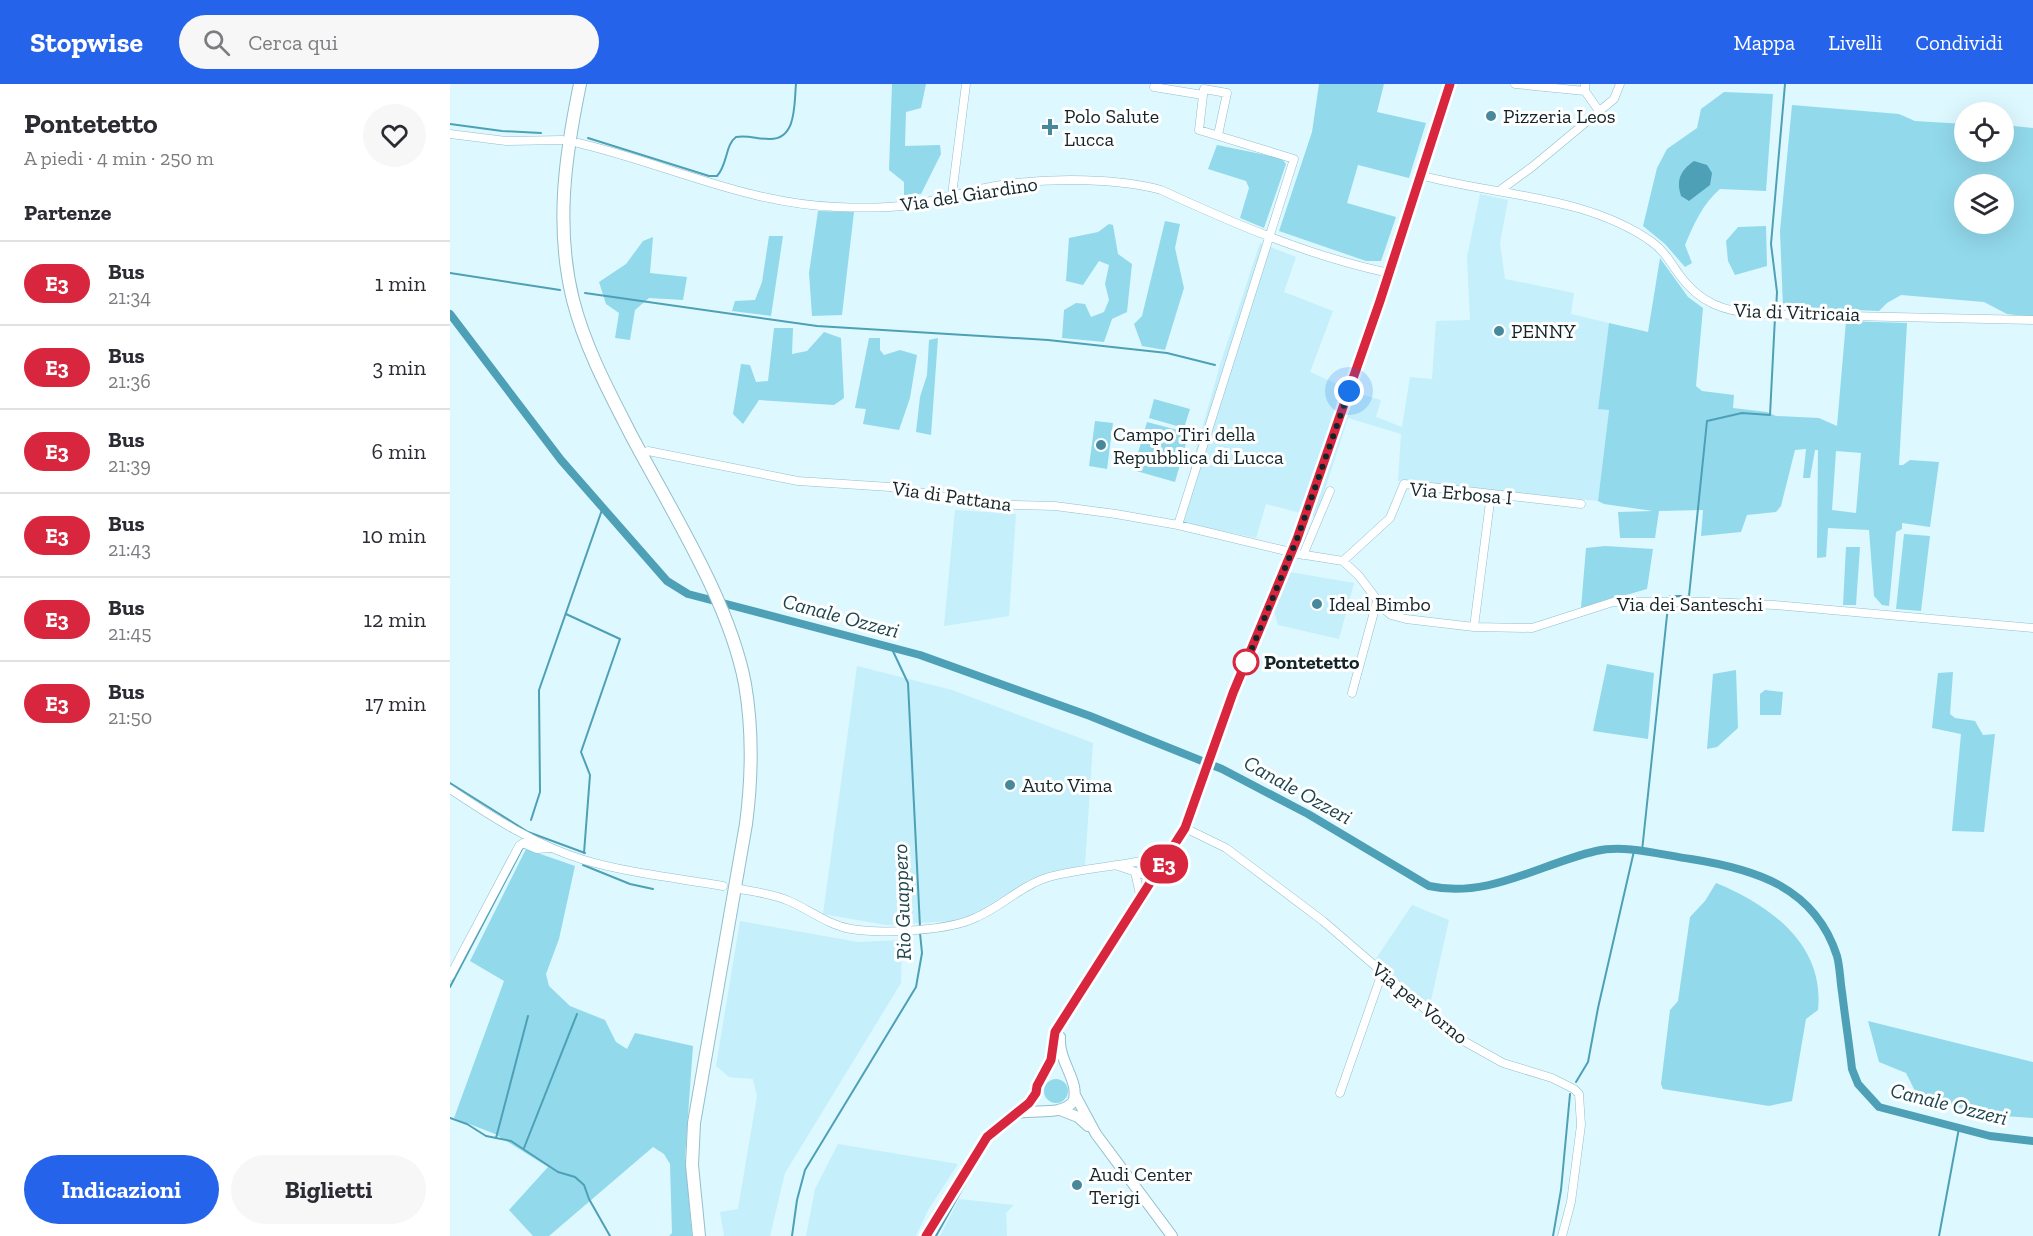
<!DOCTYPE html>
<html lang="it">
<head>
<meta charset="utf-8">
<style>
	:root { --surface:#fff; --page:#f7f7f7; --text:#2b2b33; --muted:#7c7c81; --line:#e1e1e2; --accent:#2563eb }
	body { margin:0; font-family:"Zilla Slab",serif; background:var(--page); color:var(--text); height:100vh; display:flex; flex-direction:column; font-size:22px; white-space:nowrap }
	* { box-sizing:border-box; margin:0 }
	p { font-size:20px; color:var(--muted) }
	.icon { flex:none; width:33px; height:33px; fill:none; stroke:currentColor; stroke-width:2; stroke-linecap:round; stroke-linejoin:round }
	.map { position:relative; flex:1; overflow:hidden }
	.panel { display:flex; flex-direction:column; background:var(--surface); width:450px }
	.panel>* { flex:none }
	.badge { padding:0 12px; border-radius:20px; font-size:21px; line-height:39px }
	.controls { position:absolute; left:1504px; top:18px; display:grid; gap:12px }
	.controls a { display:grid; place-items:center; width:60px; height:60px; border-radius:50%; background:var(--surface); box-shadow:0 6px 24px #0002; font-size:30px }
	.you { position:absolute; width:30px; height:30px; margin:-15px; border:4px solid #fff; border-radius:50%; background:#1a73e8; box-shadow:0 0 0 9px #1a73e833 }
	.map>.badge { position:absolute; translate:-50% -50%; box-shadow:0 0 0 3px #fff }
	h2 { padding:0 24px; font-size:22px; line-height:54px }
	.round { display:grid; place-items:center; flex:none; width:63px; height:63px; border-radius:32px; background:var(--page) }
	.headline { display:flex; align-items:center; justify-content:space-between; height:102px; padding:0 24px }
	h1 { font-size:28px; font-weight:800; line-height:45px }
	.cta { display:flex; gap:12px; margin-top:auto; padding:12px 24px }
	.cta a { flex:1; height:69px; border-radius:36px; background:var(--accent); color:#fff; font-size:24px; font-weight:800; line-height:69px; text-align:center }
	.cta a+a { background:var(--page); color:var(--text) }
	ul { padding:0; list-style:none }
	li { display:flex; align-items:center; gap:18px; height:84px; padding:0 24px; border-top:2px solid var(--line) }
	li div { flex:1 }
	li b { display:block; font-size:22px }
	li em { font-style:normal }
	li .badge { min-width:66px; font-weight:700; text-align:center }
	header { display:flex; align-items:center; gap:36px; box-sizing:border-box; height:84px; padding:0 30px; background:var(--accent); color:#fff }
	header strong { font-size:28px }
	nav { display:flex; gap:33px; margin-inline-start:auto; font-size:21px }
	.search { width:420px; height:54px; background:var(--page); display:flex; align-items:center; gap:15px; box-sizing:border-box; padding:0 21px; border-radius:33px; color:var(--muted); font-size:22px }
	main { display:flex; flex:1; min-height:0 }
	.map>svg:first-child { display:block }
</style>
</head>
<body>
<header>
<strong>Stopwise</strong>
<div class="search"><svg class="icon" aria-label="search" viewBox="0 0 24 24"><circle cx="10" cy="10" r="6"/><path d="M15 15l6 6"/></svg>Cerca qui</div>
<nav><a>Mappa</a><a>Livelli</a><a>Condividi</a></nav>
</header>
<main>
<section class="panel">
<div class="headline"><div><h1>Pontetetto</h1><p>A piedi · 4 min · 250 m</p></div><a class="round"><svg class="icon" aria-label="heart" viewBox="0 0 24 24"><path d="M12 20l-8-8c-3-5 5-10 8-4 3-6 11-1 8 4z"/></svg></a></div>
<h2>Partenze</h2>
<ul>
<li><span class="badge" style="background:#d7263d;color:#fff">E3</span><div><b>Bus</b><p>21:34</p></div><em>1 min</em></li>
<li><span class="badge" style="background:#d7263d;color:#fff">E3</span><div><b>Bus</b><p>21:36</p></div><em>3 min</em></li>
<li><span class="badge" style="background:#d7263d;color:#fff">E3</span><div><b>Bus</b><p>21:39</p></div><em>6 min</em></li>
<li><span class="badge" style="background:#d7263d;color:#fff">E3</span><div><b>Bus</b><p>21:43</p></div><em>10 min</em></li>
<li><span class="badge" style="background:#d7263d;color:#fff">E3</span><div><b>Bus</b><p>21:45</p></div><em>12 min</em></li>
<li><span class="badge" style="background:#d7263d;color:#fff">E3</span><div><b>Bus</b><p>21:50</p></div><em>17 min</em></li>
</ul>
<div class="cta"><a>Indicazioni</a><a>Biglietti</a></div>
</section>
<div class="map">
<svg width="1583" height="1152" viewBox="0 0 1583 1152">
	<rect width="100%" height="100%" fill="#ddf8ff"/>
	<path fill="#c4effb" d="M1030 110 1058 116 1050 159 1055 195 1124 209 1121 230 1159 239 1148 324 1159 326 1148 417 948 397 951 350 898 334 866 433 816 420 806 454 726 437 770 281 810 159 846 173 834 208 883 227 860 288 907 309 931 316 926 333 952 343 960 293 982 295 986 237 1020 236 1017 173Z
		M505 426 566 430 559 532 494 542Z
		M840 488 904 499 889 555 828 541 824 527Z
		M407 582 502 606 643 659 635 781 599 788 579 796 522 831 502 837 436 841 373 830Z
		M962 821 999 836 980 921 925 876Z
		M290 837 408 858 452 856 451 899 335 1089 320 1152H274L270 1128 288 1125 307 1012 303 995 279 993 266 982Z
		M388 1060 508 1080 478 1126 466 1152H356L365 1105Z
		M509 1115 564 1121 556 1129 557 1152H490Z"/>
	<path fill="#92d9ec" fill-rule="evenodd" d="M442 0H476L471 24 456 28 455 62 490 61 491 70 471 110 454 111V98L439 86Z
		M869 0H934L927 28 976 39 959 94 908 81 897 119 946 133 931 177H916L829 147 862 48Z
		M1274 8 1323 10 1316 107 1270 105C1253 119 1243 142 1235 161L1242 179 1235 183 1215 160 1193 142 1207 84 1217 65 1247 44 1251 25Z
		M1342 21 1449 30 1465 37 1515 40V68H1554V41L1583 44V233L1557 230 1534 218 1451 211 1437 219 1429 227 1333 223 1330 147ZM1515 100H1554V140H1515Z
		M767 61 831 74 836 80 814 144 790 134 799 104 796 97 758 85Z
		M368 127 404 128 392 231 362 232 359 189Z
		M715 137 730 140 725 164 734 204 715 266 692 262 684 240 692 232Z
		M659 140 663 141 668 170 682 180 677 228 662 235 654 258 612 254 614 226 626 219 635 220 641 233 654 228 659 216 655 200 659 181 649 177 633 201 616 197 619 154 648 148Z
		M1316 142 1317 182 1285 191 1278 177 1276 157 1288 143Z
		M319 152H333L321 232 282 227 285 217 305 216 312 198Z
		M203 153 200 189 237 193 233 216 199 214 185 226 180 256 165 254 169 229 156 220 149 198 176 180 193 157Z
		M1210 174 1238 213 1253 224 1246 302 1252 307 1284 311 1283 324 1317 328 1326 332 1369 334 1387 342 1396 237 1457 239 1449 381H1453L1460 376 1489 378 1480 443 1452 439V445L1446 448 1439 522 1432 521 1424 512 1419 446 1378 444 1376 473 1367 474 1368 366H1365L1360 394H1353L1356 365 1345 366 1331 422 1326 428 1297 431 1291 448 1251 452 1253 426 1209 427 1205 454H1170L1168 428 1203 427 1154 420 1148 417 1159 326 1148 325 1159 239 1198 248ZM1386 367 1411 369 1406 429 1382 426Z
		M324 244H343L342 270 357 267 374 248 391 254 394 314 384 321 309 316 293 340 283 330 291 280 300 281 306 298 318 297Z
		M419 254H430V266L434 271 450 266 467 271 460 314 449 346 413 340 416 325 405 324Z
		M488 254 481 351 466 348 470 313 477 291 479 256Z
		M704 315 740 325 734 344 699 334Z
		M645 337 663 339 657 385 639 382Z
		M697 338 739 349 725 398 683 386Z
		M1454 450 1480 452 1471 527 1446 525Z
		M1155 462 1203 465 1197 505 1131 524 1136 464Z
		M1396 463H1410L1406 521H1393Z
		M1157 580 1204 589 1198 655 1143 647Z
		M1286 586 1288 644 1267 663 1257 665 1263 590Z
		M1503 588 1500 630 1505 634 1525 637 1533 651 1545 650 1534 748 1502 747 1511 650 1482 644 1488 589Z
		M1315 606 1333 608 1331 631H1310V610Z
		M76 765 125 782 109 855 96 890 99 902 120 922 155 936 166 958 177 965 185 949 243 962 235 1073 242 1152H219L222 1149 220 1080 214 1070 203 1063 99 1152H83L59 1126 98 1083 45 1050 4 1034 54 897 20 877Z
		M1266 799C1320 821 1375 861 1368 926L1356 935 1342 1017 1319 1022 1213 1005 1211 1000 1220 926 1228 917 1240 833 1255 817Z
		M1418 937 1583 978V1034L1539 1031 1468 1013 1456 989 1429 978Z
		M594 1007a12 12 0 1 1 24 0a12 12 0 1 1-24 0Z"/>
	<path fill="#4da0b5" d="M1244 77 1257 81 1262 89 1260 101 1239 117 1231 112C1226 96 1230 87 1244 77Z"/>
	<g fill="none" stroke-linecap="round" stroke-linejoin="round">
		<path stroke="#4da0b5" stroke-width="2" d="M0 40 52 47 91 49
			M138 54 259 92H267C278 80 275 61 286 53 298 51 307 55 319 55 347 56 344 20 346 0
			M0 189 110 206
			M135 209 367 242 598 256 717 269 765 281
			M1326 227 1327 208 1321 160 1335 0
			M1220 512H1239L1257 337 1292 329 1320 331 1325 233
			M116 530 170 555 131 668 140 691 134 769
			M441 563 458 599 470 843
			M0 699 78 748 135 769
			M81 736 90 708 89 606 153 423
			M1192 767 1218 522
			M133 781 180 800 203 805
			M0 903 73 763
			M1126 998 1138 978 1148 924 1184 767
			M0 1034 17 1040 36 1052 61 1057 108 1088 125 1093 134 1101 139 1115 160 1152
			M46 1054 78 932
			M74 1064 127 930
			M342 1152 347 1116 355 1086 466 903 472 869 470 849
			M486 1152 521 1089
			M1103 1152 1111 1106 1120 1010
			M1489 1152 1509 1044"/>
		<path stroke="#4da0b5" stroke-width="8" d="M0 230 111 376 217 497 238 510 470 571 640 632 772 685 858 730 979 802C1038 815 1090 780 1146 767 1175 760 1212 771 1241 775 1305 785 1365 803 1387 872 1390 883 1390 896 1392 908 1395 933 1399 959 1402 985L1408 1000 1429 1023 1540 1052 1583 1057"/>
		<g stroke="#92bfcb" stroke-width="9">
			<path id="street" d="M1065 0 1135 7
				M1135 0V7L1149 27
				M704 3 753 11 749 46 844 75 728 441
				M753 11 754 5 777 9 768 51
				M0 50 56 57 112 56
				M128 59C214 79 297 120 387 123 411 124 437 124 460 121 493 116 525 104 558 100 604 94 667 94 711 106 785 140 859 172 939 189
				M970 91C1045 112 1136 111 1202 158 1213 166 1220 177 1228 189 1249 219 1274 228 1310 230L1583 236
				M1049 107 1082 83 1164 15 1170 0
				M502 111 516 0
				M198 367 348 397 440 403 534 420 605 422 666 430 728 441 849 470 893 477 909 492 934 525 941 531 956 535 1024 543 1082 544 1163 518H1262L1324 521 1583 544
				M853 471 880 407
				M893 477 940 434 954 400 1131 420
				M1024 543 1041 410
				M902 609 927 517
				M0 705C42 733 85 761 134 776 178 789 227 794 273 802
				M735 744 776 764 873 837 1010 955 1053 979 1102 994 1124 1005 1129 1010 1131 1041 1121 1118 1112 1152
				M668 782 698 792 706 791 703 783 694 778
				M685 788 691 815
				M290 805C306 808 323 810 339 817 360 826 378 841 401 845 432 850 500 847 527 833 552 822 572 801 599 793 639 782 681 783 720 769
				M0 892 69 762 73 759 87 765 101 764
				M890 1009 932 889"/>
		</g>
		<g stroke="#92bfcb" stroke-width="12">
			<path id="secondary" d="M625 1011 646 1050 722 1152
				M610 1026 628 1033 638 1042
				M569 1029C587 1025 610 1032 623 1018 631 998 608 978 610 953
				M476 1152 537 1053 579 1019 586 1009 587 1002 601 976 605 948 735 744 783 609 847 455 930 217 1000 0"/>
		</g>
		<g stroke="#92bfcb" stroke-width="14">
			<path id="primary" d="M130 0C115 72 105 143 123 216 135 263 158 306 180 349 220 425 279 516 295 600 303 647 302 694 296 740L244 1039 242 1081 249 1152"/>
		</g>
		<use href="#street" stroke="#fff" stroke-width="8"/>
		<use href="#secondary" stroke="#fff" stroke-width="10"/>
		<use href="#primary" stroke="#fff" stroke-width="12"/>
	</g>
	<g fill="none" stroke-linecap="round" stroke-linejoin="round">
		<g stroke="#fff" stroke-width="14">
			<path id="line" d="M476 1152 537 1053 579 1019 586 1009 587 1002 601 976 605 948 735 744 783 609 847 455 930 217 1000 0"/>
		</g>
		<use href="#line" stroke="#d7263d" stroke-width="9"/>
		<path stroke="#132529" stroke-width="6" stroke-dasharray="0 10.8" d="M796 578 793 586 847 455 899 307"/>
	</g>
	<g fill="#47899a" stroke="#fff" stroke-width="2">
		<circle cx="1041" cy="32" r="6"/>
		<path d="M597 34h6v6h6v6h-6v6h-6v-6h-6v-6h6z"/>
		<circle cx="1049" cy="247" r="6"/>
		<circle cx="651" cy="361" r="6"/>
		<circle cx="867" cy="520" r="6"/>
		<circle cx="560" cy="701" r="6"/>
		<circle cx="627" cy="1101" r="6"/>
	</g>
	<circle fill="#fff" stroke="#d7263d" stroke-width="3" cx="796" cy="578" r="12"/>
	<g text-anchor="middle" stroke-width="6" stroke-linejoin="round" paint-order="stroke">
		<g font-size="20" fill="#132529" stroke="#fff" text-anchor="start">
			<text x="614" y="39">Polo Salute<tspan x="614" dy="23">Lucca</tspan></text>
			<text x="1053" y="39">Pizzeria Leos</text>
			<text x="1061" y="254">PENNY</text>
			<text x="663" y="357">Campo Tiri della<tspan x="663" dy="23">Repubblica di Lucca</tspan></text>
			<text x="879" y="527">Ideal Bimbo</text>
			<text x="572" y="708">Auto Vima</text>
			<text x="639" y="1097">Audi Center<tspan x="639" dy="23">Terigi</tspan></text>
		</g>
		<g font-size="20" fill="#132529" stroke="#fff">
			<text transform="translate(519 110) rotate(-9)" y="7">Via del Giardino</text>
			<text transform="translate(1347 228) rotate(2)" y="7">Via di Vitricaia</text>
			<text transform="translate(1011 409) rotate(5)" y="7">Via Erbosa I</text>
			<text transform="translate(502 412) rotate(8)" y="7">Via di Pattana</text>
			<text x="1240" y="527">Via dei Santeschi</text>
			<text transform="translate(970 919) rotate(39)" y="7">Via per Vorno</text>
		</g>
		<g font-size="20" font-weight="bold" fill="#132529" stroke="#fff" text-anchor="start">
			<text x="814" y="585">Pontetetto</text>
		</g>
		<g font-size="21" font-style="italic" fill="#1d444d" stroke="#fff">
			<text transform="translate(391 532) rotate(15)" y="7">Canale Ozzeri</text>
			<text transform="translate(848 706) rotate(29)" y="7">Canale Ozzeri</text>
			<text transform="translate(452 818) rotate(-92)" y="7">Rio Guappero</text>
			<text transform="translate(1499 1020) rotate(14)" y="7">Canale Ozzeri</text>
		</g>
	</g>
</svg>
<div class="controls">
<a><svg class="icon" aria-label="locate" viewBox="0 0 24 24"><circle cx="12" cy="12" r="6"/><path d="M12 2v4M12 18v4M2 12h4M18 12h4"/></svg></a>
<a><svg class="icon" aria-label="layers" viewBox="0 0 24 24"><path d="M12 4l9 5-9 5-9-5zM3 14l9 5 9-5"/></svg></a>
</div>
<div class="you" style="left:899px;top:307px"></div>
<b class="badge" style="left:714px;top:780px;background:#d7263d;color:#fff">E3</b>
</div>
</main>
</body>
</html>
